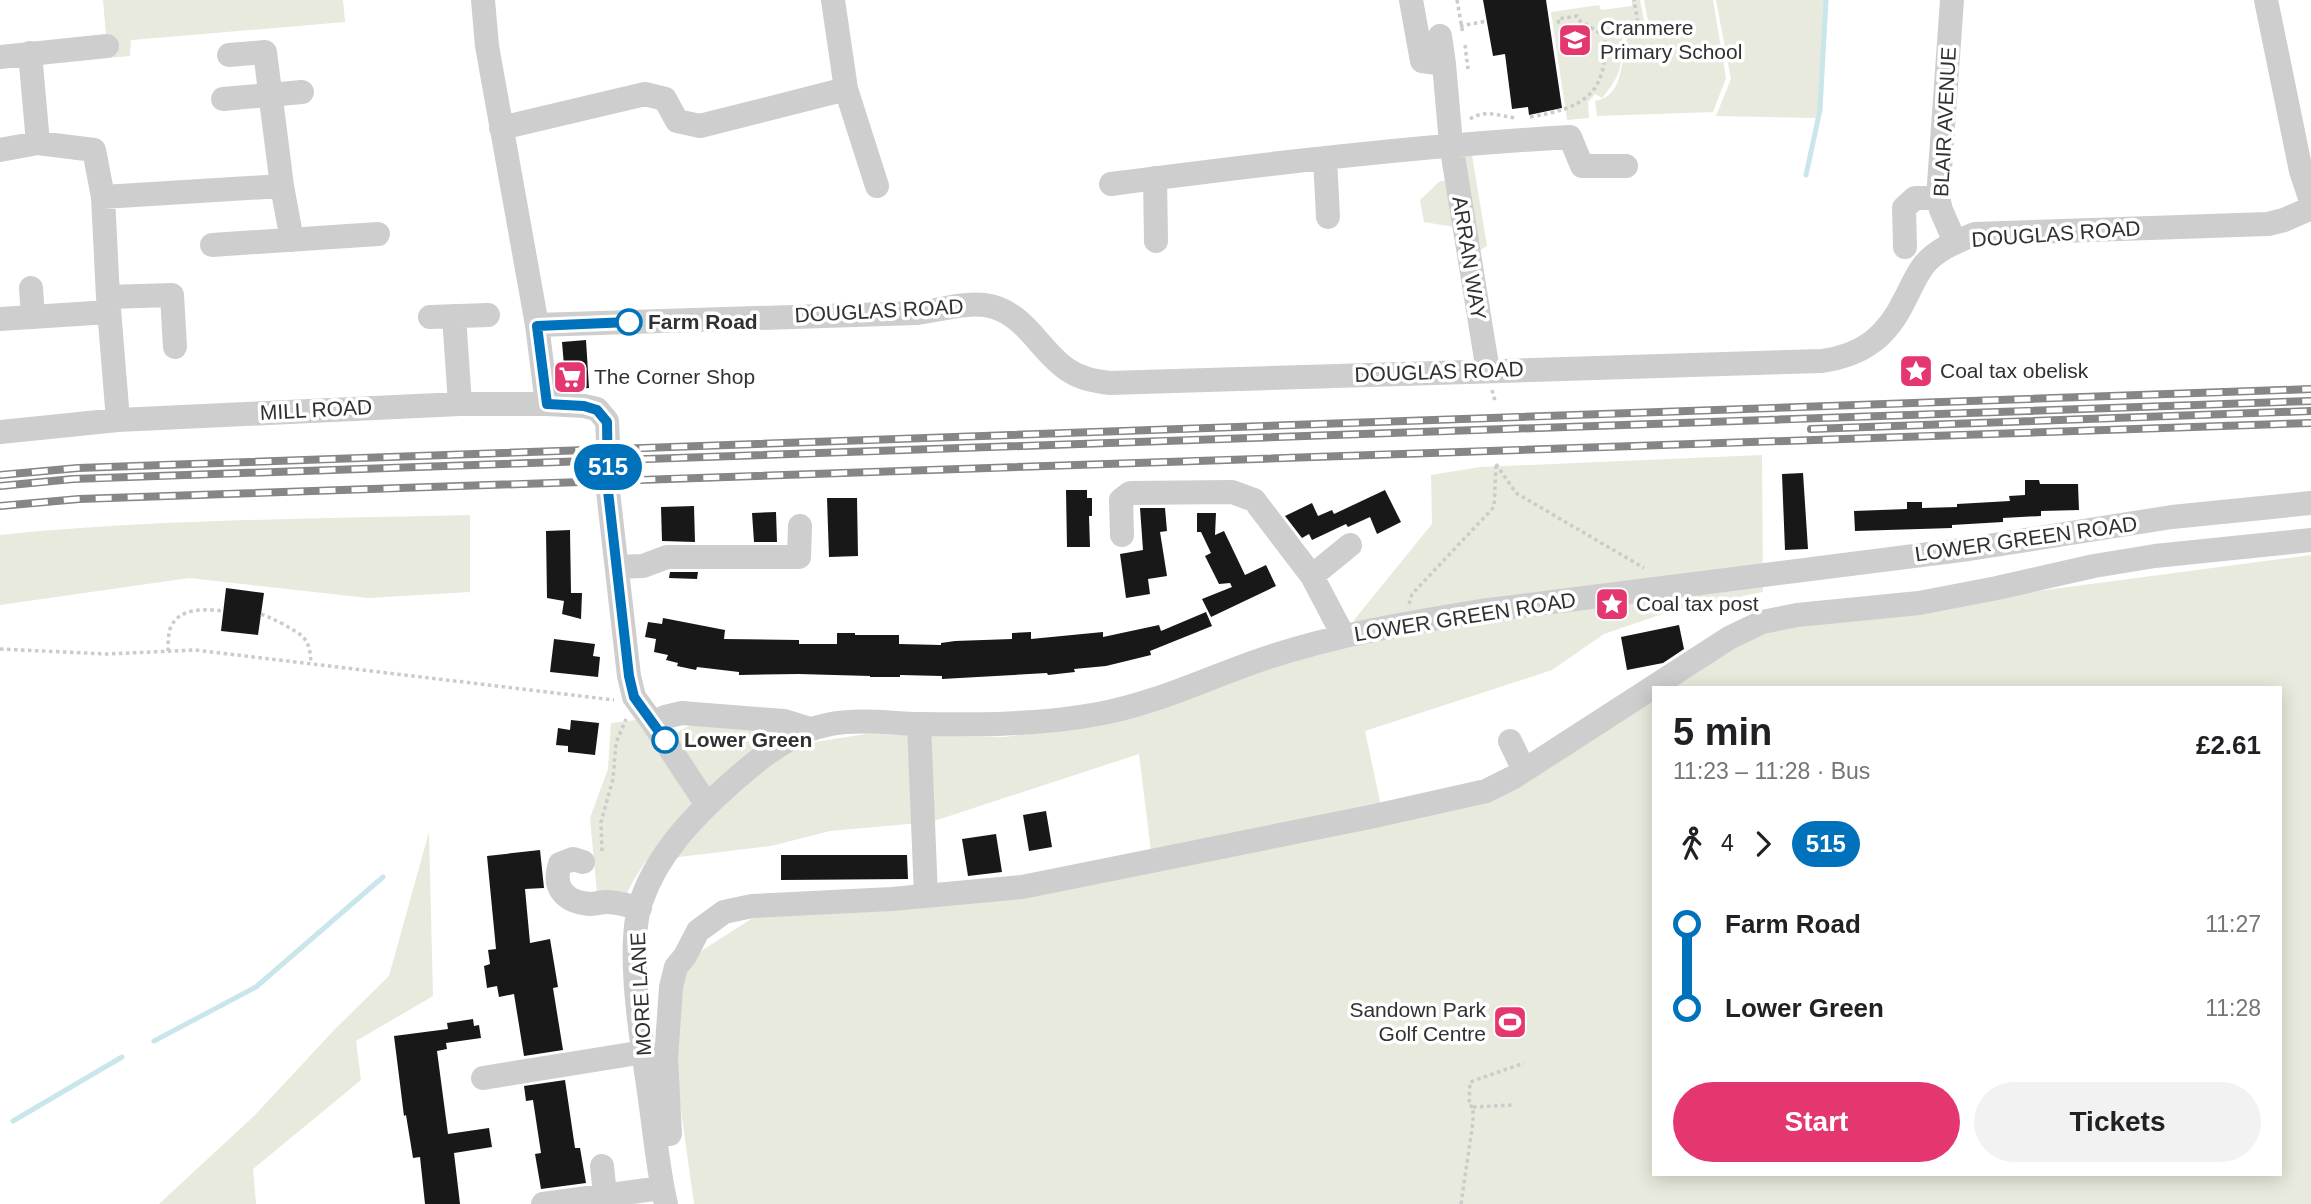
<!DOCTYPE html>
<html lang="en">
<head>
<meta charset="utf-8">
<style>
	:root { --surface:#fff; --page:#f2f2f2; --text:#202124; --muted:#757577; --accent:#e43770 }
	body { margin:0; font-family:Helvetica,sans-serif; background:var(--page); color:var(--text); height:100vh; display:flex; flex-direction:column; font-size:26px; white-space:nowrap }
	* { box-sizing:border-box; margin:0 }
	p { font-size:23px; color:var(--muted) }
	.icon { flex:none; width:38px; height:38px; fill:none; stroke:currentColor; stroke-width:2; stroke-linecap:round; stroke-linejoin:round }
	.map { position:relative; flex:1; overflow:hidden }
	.panel { position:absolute; left:1652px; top:686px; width:630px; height:490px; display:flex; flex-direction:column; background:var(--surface); border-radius:0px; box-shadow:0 4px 18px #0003 }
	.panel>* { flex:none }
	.badge { padding:0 14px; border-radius:23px; font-size:24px; line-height:46px }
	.map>.badge { position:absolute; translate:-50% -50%; box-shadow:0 0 0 4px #fff }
	.legs { display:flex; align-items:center; gap:10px; height:77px; padding:0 21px; font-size:23px }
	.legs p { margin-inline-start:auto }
	.head { display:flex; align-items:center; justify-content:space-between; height:119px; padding:0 21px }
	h1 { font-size:38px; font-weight:700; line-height:52px }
	.button { display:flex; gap:14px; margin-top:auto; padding:14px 21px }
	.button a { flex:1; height:80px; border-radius:42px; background:var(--accent); color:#fff; font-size:28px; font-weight:700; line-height:80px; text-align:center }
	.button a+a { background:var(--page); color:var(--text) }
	ul { padding:0 21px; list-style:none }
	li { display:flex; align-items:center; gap:24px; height:84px; font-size:26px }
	li i { display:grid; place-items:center; width:10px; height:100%; margin:0 9px; background:currentColor }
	li i::after { content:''; width:18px; height:18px; margin:-9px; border:5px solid; border-radius:50%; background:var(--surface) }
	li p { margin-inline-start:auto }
	li:first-child i { background:linear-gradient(#0000 50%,currentColor 0) }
	li:last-child i { background:linear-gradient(currentColor 50%,#0000 0) }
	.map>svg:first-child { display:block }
</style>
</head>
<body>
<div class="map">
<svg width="2311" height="1204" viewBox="0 0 2311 1204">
	<rect width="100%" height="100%" fill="#fff"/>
	<path fill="#e7eadc" d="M103 0H343L345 22 131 40 130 56 108 58Z
		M1632 0H1640L1646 31 1623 36C1621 44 1621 51 1621 60 1620 75 1612 86 1602 98L1595 94 1588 102 1589 118 1567 120 1551 12 1599 5 1601 10 1632 6Z
		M1644 0H1713L1726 78 1713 112 1597 116 1595 101C1625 96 1620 60 1627 38L1650 31Z
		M1716 0H1824L1818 118 1716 116 1731 79Z
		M1472 155 1487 246 1479 251 1454 227 1424 222 1420 200 1440 181H1448L1459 157Z
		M1762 455 1763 592 1671 611 1604 634 1552 670 1365 731 1381 806 1151 851 1139 754 931 822 830 831 771 846 646 861 633 881 625 897 597 893 590 818 608 769 611 723 637 720 673 734 693 724 774 730 815 742 866 734 1004 737 1097 726 1310 656 1356 646 1354 620 1432 524 1431 475 1480 467Z
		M470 515V592L368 598 189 578 0 605V535C156 519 313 519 470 515Z
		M2311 555V1204H694L667 1009 676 967 759 914 971 902 1495 797 1654 697V1174H2280V688H1668L1745 639 1795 623Z
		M429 832 433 996 356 1041 361 1080 253 1169 256 1204H159L254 1116 336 1028 389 976Z"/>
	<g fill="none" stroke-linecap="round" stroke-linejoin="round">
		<path stroke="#c9e6eb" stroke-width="5" d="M1806 175 1820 110 1826 0
			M154 1041 256 987 383 877
			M13 1121 122 1057"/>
	</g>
	<path fill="#181818" d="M1483 0H1546L1562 108 1529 115 1528 107 1512 109 1505 54 1493 56Z
		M586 340 589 388 566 390 562 342Z
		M1803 473 1808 549 1785 550 1782 474Z
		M2025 480H2039L2040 484H2078L2079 510 2041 511V516L2003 518V522L1952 525V528L1855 531 1854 511 1907 509V502H1922V508L1957 507V504L2010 501 2009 496 2025 495Z
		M1066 490H1087V498H1092V516H1089L1090 547H1067Z
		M1385 490 1401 522 1377 534 1370 517 1348 527 1346 524 1312 540 1309 534 1302 538 1285 516 1312 503 1318 516 1332 510 1334 514Z
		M827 498H857L858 556 829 557Z
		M694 506 695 542 662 541 661 507Z
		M1140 508H1165L1167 531 1160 532 1167 576 1148 579 1150 594 1126 598 1120 554 1143 550Z
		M776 512 777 542H754L752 513Z
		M1197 513H1216L1215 535 1224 531 1245 575 1266 565 1276 586 1211 617 1202 599 1232 587 1230 583 1219 584 1205 556 1211 553 1201 532H1197Z
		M570 530 571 593H582L581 619 562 614 564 601 547 598 546 531Z
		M670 572H698L697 579 669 578Z
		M226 588 264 593 258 635 221 631Z
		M1206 612 1212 626 1150 651 1151 655 1106 666 1074 669 1075 672 1048 675 1047 673 942 679V676L900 675V677H870V676L799 674 739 675V672L697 667 696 670 677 666 678 663 666 660 668 655 654 652 656 639 645 637 648 622 662 624 663 618 725 630 724 639 799 640V644H837V633H855V635H899V644L941 645V643L955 641 1012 639V633L1031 632V639L1103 632V637L1159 625 1161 631Z
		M1679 625 1684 649 1663 663 1627 670 1621 637Z
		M554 639 595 644 593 656 600 657 598 677 550 672Z
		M571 720 599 723 595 755 568 752V746L556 745 558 728 570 730Z
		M1046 811 1052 847 1029 851 1023 815Z
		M996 834 1002 872 968 876 962 839Z
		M540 850 544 888 525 889 530 943 550 939 558 987 553 988 563 1050 524 1056 514 994 499 997 497 986 487 988 484 966 490 964 488 950 496 949 487 856Z
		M781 855H907L908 879 781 880Z
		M473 1019 474 1026 479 1025 481 1038 446 1043 447 1049 437 1051 448 1134 489 1128 492 1147 454 1153 460 1204H425L420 1157 413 1158 406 1115 404 1116 394 1036 448 1029 447 1023Z
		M565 1080 575 1148H580L586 1183 541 1189 535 1154 541 1153 533 1100 526 1101 524 1086Z"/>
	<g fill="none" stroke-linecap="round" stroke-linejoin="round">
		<path stroke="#d6d6d6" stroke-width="24" stroke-dasharray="24 12" stroke-linecap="butt" d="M608 491V442"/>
		<path stroke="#cbcbcb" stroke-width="3.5" stroke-dasharray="3.5 3.5" stroke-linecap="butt" d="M1457 0 1463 34
			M1460 26 1487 21
			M1605 36 1639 29 1634 0
			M1465 45 1468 69
			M1530 117C1584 108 1608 94 1605 36L1580 21 1577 16 1558 19 1559 25
			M1470 119C1485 109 1499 116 1516 118
			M1492 390 1495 401
			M1496 464 1516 493 1644 568
			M1409 604 1412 594 1494 507 1496 466
			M261 614C269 617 275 620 283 624 304 636 310 638 311 664
			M0 649 107 654 195 650 614 700
			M168 651C168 645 168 636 170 629 178 607 205 609 224 611
			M602 851 601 822 613 779 616 743 626 719
			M1473 1107 1513 1105
			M1461 1204 1473 1122V1107L1469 1105 1470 1082 1524 1063"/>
		<path stroke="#cecece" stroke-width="24" d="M483 0 487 46 537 325 547 404
			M833 0 846 89 877 186
			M1411 0 1422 61 1444 64 1451 144 1488 371
			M1952 0 1938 198 1941 210 1955 242
			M2266 0 2301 171 2311 201
			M1440 36 1444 64
			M30 53 38 143
			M229 55 265 52 282 186 292 240
			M0 57 107 46
			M223 99 302 92
			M501 128 645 94 665 99 677 121 700 126 846 89
			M0 150 38 143 94 150 103 197 108 297 118 420
			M1325 158 1328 217
			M1155 178 1156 241
			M1111 184C1264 164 1415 146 1570 137L1582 166H1626
			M103 197 282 186
			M212 245 378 234
			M1905 247 1904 208 1915 198H1938
			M31 288 33 317
			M108 297 172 295 175 347
			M454 316 460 404
			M430 317 488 315
			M0 319 109 312
			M537 325 917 313C941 310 971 300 994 307 1027 317 1041 352 1068 370 1081 379 1095 381 1110 383L1822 361C1863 355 1887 337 1905 299 1911 288 1916 275 1924 265 1937 249 1956 242 1975 234L2268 224 2284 220 2311 208
			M0 432 118 420 460 404H547L584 406 597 409 607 421 608 442
			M608 491 629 676 634 697 653 723 707 805
			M1122 535 1121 500 1130 493 1232 492 1254 500 1312 576 1343 635
			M617 567 643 566 667 557H799L800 526
			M1312 576 1350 545
			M653 723 665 717 682 713 784 721 810 729
			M919 724 926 896
			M1510 741 1524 770
			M583 862 573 859 560 864C552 888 565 902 590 904 595 904 601 902 607 902 617 902 629 906 640 908
			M483 1078 644 1052
			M670 1134 666 1059 671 987 676 967 685 956 698 931 724 912 752 906 892 899 1022 887 1370 817 1486 791 1514 777 1729 638 1762 622 1797 615 1919 603 1997 588 2094 566 2155 556 2311 540
			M602 1166 605 1195
			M543 1204 662 1188
			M666 1204C658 1170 655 1134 650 1099 643 1048 625 949 641 902 657 854 694 816 730 784 759 758 792 731 831 724 859 719 889 723 918 724 977 725 1039 725 1098 714 1155 704 1207 678 1263 659 1334 635 1407 623 1481 611L1969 549 2172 517 2311 503"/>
		<g stroke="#868686" stroke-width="8">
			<path id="rail" d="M1811 429 2311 411
				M0 475 78 468 2311 389
				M0 486 73 479 2311 401
				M0 506 79 499 2311 423"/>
		</g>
		<use href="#rail" stroke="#fff" stroke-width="5" stroke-dasharray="16" stroke-linecap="butt"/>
	</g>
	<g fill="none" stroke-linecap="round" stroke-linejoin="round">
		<g stroke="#fff" stroke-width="16">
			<path id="line-1" d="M629 322 537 326 547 404 584 406 597 410 607 422 608 491 629 676 634 697 665 740"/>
		</g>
		<use href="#line-1" stroke="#0072bc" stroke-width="10"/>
	</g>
	<defs>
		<g id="school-square" transform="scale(1.75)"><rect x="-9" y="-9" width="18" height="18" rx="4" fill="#e43770" stroke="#fff"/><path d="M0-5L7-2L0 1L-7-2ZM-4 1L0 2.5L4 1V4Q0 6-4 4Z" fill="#fff"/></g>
		<g id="sight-square" transform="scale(1.75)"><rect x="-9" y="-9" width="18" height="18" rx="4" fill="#e43770" stroke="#fff"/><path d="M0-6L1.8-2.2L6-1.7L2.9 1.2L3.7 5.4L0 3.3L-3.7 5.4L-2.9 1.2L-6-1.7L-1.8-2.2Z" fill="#fff"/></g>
		<g id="supermarket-square" transform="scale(1.75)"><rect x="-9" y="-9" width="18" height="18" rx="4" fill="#e43770" stroke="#fff"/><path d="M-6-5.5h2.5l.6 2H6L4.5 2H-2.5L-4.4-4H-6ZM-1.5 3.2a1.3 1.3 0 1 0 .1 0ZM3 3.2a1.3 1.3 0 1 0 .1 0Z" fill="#fff"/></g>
		<g id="stadium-square" transform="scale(1.75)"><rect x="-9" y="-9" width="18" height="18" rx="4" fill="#e43770" stroke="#fff"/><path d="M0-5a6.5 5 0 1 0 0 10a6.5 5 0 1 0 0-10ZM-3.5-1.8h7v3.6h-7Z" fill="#fff"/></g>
	</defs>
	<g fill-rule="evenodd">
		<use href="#school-square" x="1575" y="40"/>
		<use href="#sight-square" x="1916" y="371"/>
		<use href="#supermarket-square" x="570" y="377"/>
		<use href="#sight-square" x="1612" y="604"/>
		<use href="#stadium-square" x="1510" y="1022"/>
	</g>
	<g fill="#fff" stroke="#0072bc" stroke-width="3.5">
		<circle cx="629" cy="322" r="12"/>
		<circle cx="665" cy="740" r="12"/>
	</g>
	<g text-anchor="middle" stroke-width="7" stroke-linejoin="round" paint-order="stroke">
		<g font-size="21" fill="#313131" stroke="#fff" text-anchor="start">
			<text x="1600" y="35">Cranmere<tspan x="1600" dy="24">Primary School</tspan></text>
			<text x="1940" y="378">Coal tax obelisk</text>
			<text x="594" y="384">The Corner Shop</text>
			<text x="1636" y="611">Coal tax post</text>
			<text x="1486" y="1017" text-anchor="end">Sandown Park<tspan x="1486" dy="24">Golf Centre</tspan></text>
		</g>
		<g font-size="21" fill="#313131" stroke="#fff">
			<text transform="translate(1945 122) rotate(-87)" y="7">BLAIR AVENUE</text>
			<text transform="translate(2056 234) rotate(-4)" y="7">DOUGLAS ROAD</text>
			<text transform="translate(1469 258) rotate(81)" y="7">ARRAN WAY</text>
			<text transform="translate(879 311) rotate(-3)" y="7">DOUGLAS ROAD</text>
			<text transform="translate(1439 372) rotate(-2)" y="7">DOUGLAS ROAD</text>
			<text transform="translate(316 410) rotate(-3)" y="7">MILL ROAD</text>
			<text transform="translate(2026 539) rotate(-8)" y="7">LOWER GREEN ROAD</text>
			<text transform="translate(1465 617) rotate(-9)" y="7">LOWER GREEN ROAD</text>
			<text transform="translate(641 994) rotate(-93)" y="7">MORE LANE</text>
		</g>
		<g font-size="21" font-weight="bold" fill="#313131" stroke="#fff" text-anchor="start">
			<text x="648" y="329">Farm Road</text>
			<text x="684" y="747">Lower Green</text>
		</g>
	</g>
</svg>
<b class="badge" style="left:608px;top:467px;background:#0072bc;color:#fff">515</b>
<section class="panel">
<div class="head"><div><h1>5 min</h1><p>11:23 – 11:28 · Bus</p></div><b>£2.61</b></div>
<div class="legs"><svg class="icon" aria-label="walk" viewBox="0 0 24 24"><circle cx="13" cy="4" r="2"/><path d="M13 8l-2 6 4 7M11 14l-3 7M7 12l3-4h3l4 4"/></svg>4<svg class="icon" aria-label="forward" viewBox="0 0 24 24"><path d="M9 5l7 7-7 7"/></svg><b class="badge" style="background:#0072bc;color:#fff">515</b></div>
<ul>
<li><i style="color:#0072bc"></i><b>Farm Road</b><p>11:27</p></li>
<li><i style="color:#0072bc"></i><b>Lower Green</b><p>11:28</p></li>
</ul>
<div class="button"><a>Start</a><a>Tickets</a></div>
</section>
</div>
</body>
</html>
